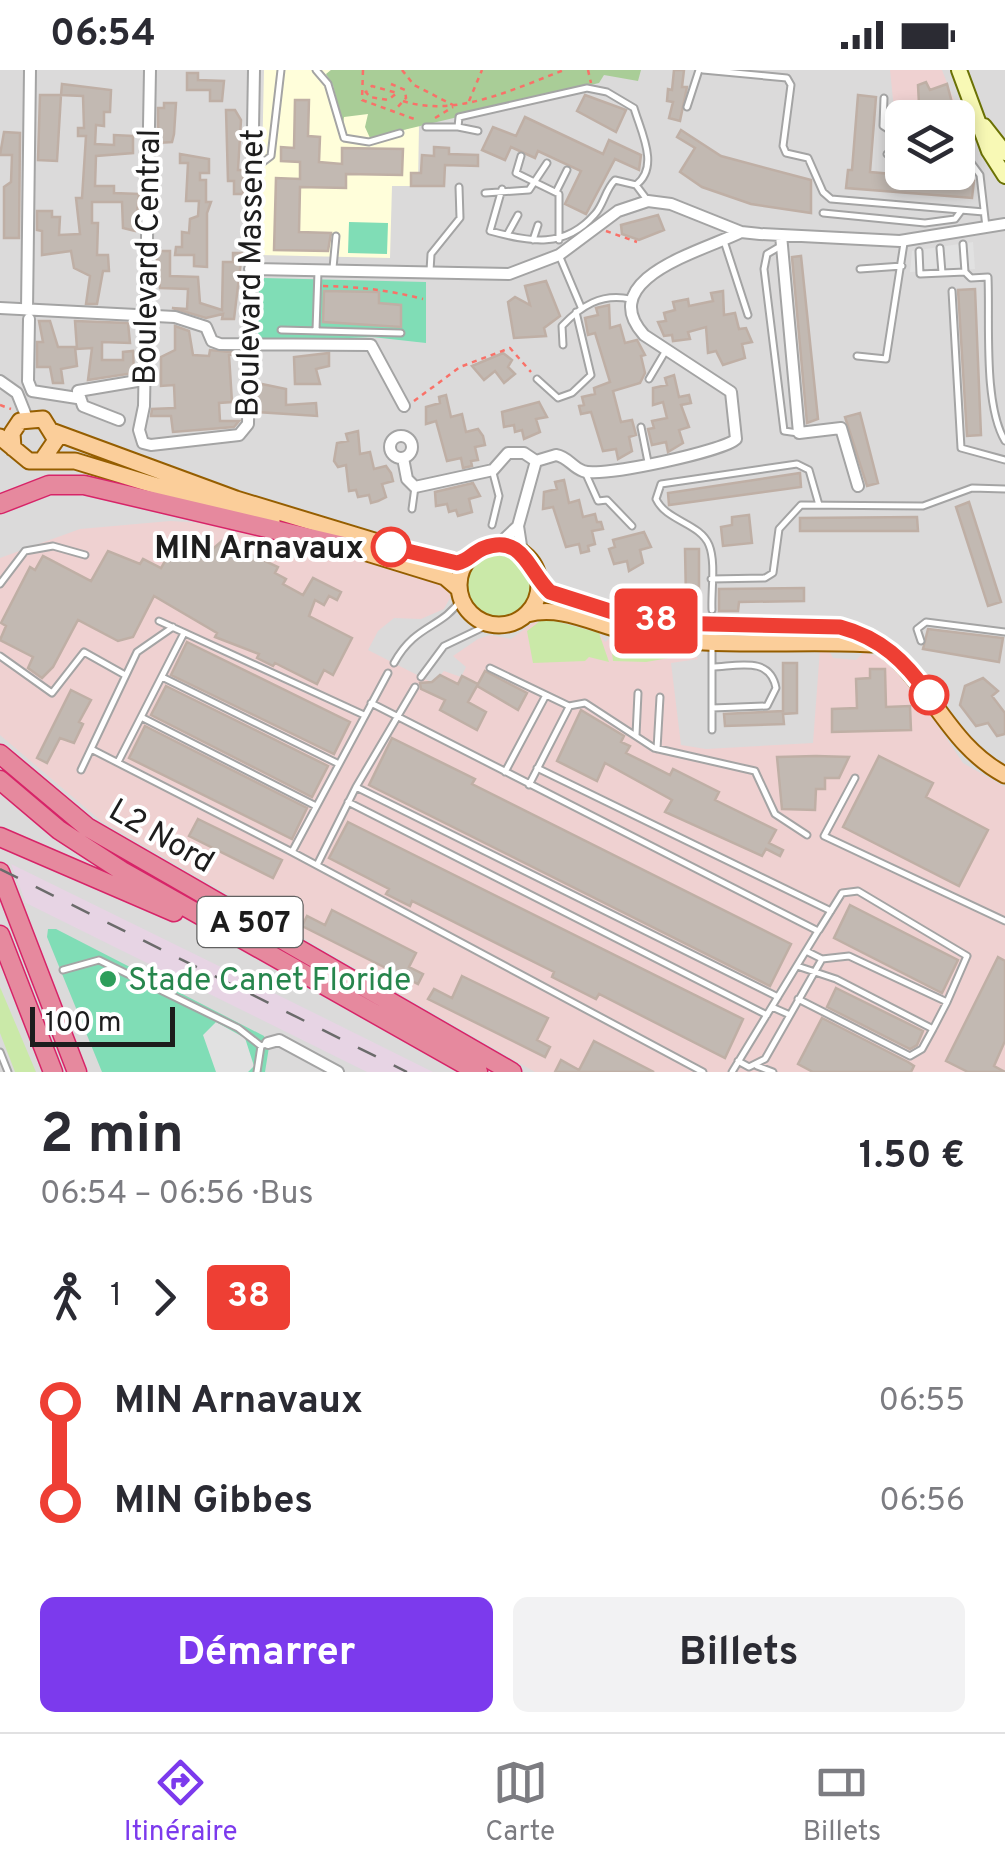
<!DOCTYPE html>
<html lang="fr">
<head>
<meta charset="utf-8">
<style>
	:root { --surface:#fff; --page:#f2f2f3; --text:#2b2b33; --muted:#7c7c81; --line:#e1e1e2; --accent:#7c3aed }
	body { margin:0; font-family:Overpass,sans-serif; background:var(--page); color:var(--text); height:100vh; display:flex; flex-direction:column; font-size:38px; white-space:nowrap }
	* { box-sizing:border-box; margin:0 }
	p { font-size:32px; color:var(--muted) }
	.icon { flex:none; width:55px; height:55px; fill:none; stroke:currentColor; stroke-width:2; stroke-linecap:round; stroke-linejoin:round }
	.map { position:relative; height:1002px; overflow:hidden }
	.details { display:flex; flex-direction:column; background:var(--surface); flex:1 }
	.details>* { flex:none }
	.badge { padding:0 20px; border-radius:8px; font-size:35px; line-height:65px }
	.controls { position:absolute; left:885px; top:30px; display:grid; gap:20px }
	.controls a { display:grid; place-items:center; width:90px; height:90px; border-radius:15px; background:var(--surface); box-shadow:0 5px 15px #0003; font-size:50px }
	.scale { position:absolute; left:30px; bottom:25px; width:145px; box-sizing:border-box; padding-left:10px; border:5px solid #1d1d1d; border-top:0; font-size:28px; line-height:35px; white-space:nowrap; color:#1d1d1d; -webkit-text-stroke:8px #fff; paint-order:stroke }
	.map>.badge { position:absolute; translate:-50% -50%; box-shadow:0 0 0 5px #fff }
	.legs { display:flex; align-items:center; gap:15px; height:110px; padding:0 40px; font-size:32px }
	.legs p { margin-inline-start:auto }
	.head { display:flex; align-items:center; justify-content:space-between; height:170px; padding:0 40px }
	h1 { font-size:55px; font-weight:700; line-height:75px }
	.primary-button { display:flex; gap:20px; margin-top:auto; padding:20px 40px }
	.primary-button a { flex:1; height:115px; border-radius:15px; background:var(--accent); color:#fff; font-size:40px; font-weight:700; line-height:115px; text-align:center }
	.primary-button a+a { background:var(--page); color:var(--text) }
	ul { padding:0 40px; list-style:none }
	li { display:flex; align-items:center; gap:35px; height:100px; font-size:38px }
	li i { display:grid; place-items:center; width:15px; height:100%; margin:0 12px; background:currentColor }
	li i::after { content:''; width:25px; height:25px; margin:-12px; border:8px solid; border-radius:50%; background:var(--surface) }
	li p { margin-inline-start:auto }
	li:first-child i { background:linear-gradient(#0000 50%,currentColor 0) }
	li:last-child i { background:linear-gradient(currentColor 50%,#0000 0) }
	.status { display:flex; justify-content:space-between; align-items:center; height:70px; padding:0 50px; background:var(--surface); direction:ltr }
	.status svg { height:28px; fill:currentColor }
	.tab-bar { display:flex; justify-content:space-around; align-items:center; height:140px; border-top:2px solid var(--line); background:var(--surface); font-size:28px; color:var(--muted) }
	.tab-bar a { display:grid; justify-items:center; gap:5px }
	.tab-bar .on { color:var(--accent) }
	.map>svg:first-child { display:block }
</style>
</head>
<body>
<div class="status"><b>06:54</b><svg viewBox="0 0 49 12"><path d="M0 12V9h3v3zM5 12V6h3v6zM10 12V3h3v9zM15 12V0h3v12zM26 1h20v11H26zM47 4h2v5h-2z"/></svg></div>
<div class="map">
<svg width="1005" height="1002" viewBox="0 0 1005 1002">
	<rect width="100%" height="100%" fill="#eeeae2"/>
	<path fill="#dbdada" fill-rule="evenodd" d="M0 0H1005V1002H0ZM902 48H958V102H902Z"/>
	<path fill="#efd1d1" d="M890 0H942L970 71 958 72V48H902V63L896 60Z
		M170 451 205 453 354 487 443 515 451 526 444 539 421 549 394 548 378 561 368 580 433 613 444 601 461 607 466 597 453 586 478 569 490 565 511 569 534 552 599 563 605 572 610 568 692 580 698 589 671 593 681 675 706 679 813 673 820 579H828L833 588 856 590 864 582 884 588 901 601 963 693 1005 717V1002H535L101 751 0 665V488L80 459Z"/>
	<path fill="#e7d4e4" d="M11 794 288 930 433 1002H367L26 833Z"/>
	<path fill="#fffeda" d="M264 0H331L326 5 340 41 372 42 382 67 419 55 418 116H392L390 188 260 185Z"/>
	<path fill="#cae9a8" d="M467 515a33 33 0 1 1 66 0a33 33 0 1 1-66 0Z
		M544 548 599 563 609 592 589 587 585 591 533 593 527 561Z
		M610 568 692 580V584L646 592 613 591Z
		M0 917 36 1002H15L0 963Z"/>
	<path fill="#a9cd97" d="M331 0H641L638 11 604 5 599 13 370 68 365 57 368 44 344 47 343 56 333 15 326 4Z"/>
	<path fill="#80ddb6" d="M349 152 388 153 387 184 348 183Z
		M263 208 426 212V273L372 267 258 272 259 213Z
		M48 859H56L264 966 269 977 265 1002H102L47 867Z"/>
	<path fill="#e1e1e1" d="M973 172 975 199 910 202 912 181Z
		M216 952 245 968 254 996 248 1002H216L203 965Z"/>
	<path fill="#c2b9b2" stroke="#bfafa5" stroke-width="2.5" d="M674 0H684L682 17H687L680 51 669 48 673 32 667 31 668 19 672 20Z
		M187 3H198V10L224 11 222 31H210V20H187Z
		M926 12 930 20 947 14 956 48H907L908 32 919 34 918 15Z
		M62 14 111 20 110 42H104V56L96 55 95 74 114 75V65L133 66V83L96 86 95 116H114V123L139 124 135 161 123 158 122 132H92V153H98L97 185H108L109 201H103L97 234H86L90 206 74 198 71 181 42 185V161L37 160V141H52V147H60L59 165 80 164 76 128H82L86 66H78V58H84L83 26 61 25Z
		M40 25H61L57 91 38 90Z
		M585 25 626 40 616 62 577 41Z
		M858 25 876 27 870 102 974 111 972 128 846 118 848 100H852Z
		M295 30H309L308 66 320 67 319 92 342 94V78L403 79 402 105 346 104V118L300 117 299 162 331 163 328 181 274 180 276 108 300 109V92L281 91V77L294 78Z
		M164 33H176L174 64 172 72 158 73V38H164Z
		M226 40H235L241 50 238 100H244L243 124H234V111H228Z
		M525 47 603 84 609 70 641 85 639 100 615 89 586 144 565 134 581 101 538 81 535 88 511 77 505 90 482 80 493 57 516 66Z
		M681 60 721 86 811 110V143L751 134 702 117 680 102 695 78 677 67Z
		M4 62 20 63 19 168H4V117L11 112 12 85H0Z
		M434 77 449 78V84L478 85V96L445 95 444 116H411V103H421L422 85 434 86Z
		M180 84 209 89V103H200V110H206V132H211L207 143V197L194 196V185H175L176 177H182V162L189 163 190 149 198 146 199 131H186L188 93H180Z
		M658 145 664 160 639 170 622 164 621 155Z
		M156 181H170V206L198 207 200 233 222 240 223 192H233V183H242L234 249H222L223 244 206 248 172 238 187 239 188 219 160 218Z
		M801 186 818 349 807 353 792 187Z
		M546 211 560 246 544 258 546 266 514 268 508 232 515 227 530 235 525 216Z
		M975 219 981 365 967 366 958 220Z
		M324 221 379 222V233L401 235V257L323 252Z
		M723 221 724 245 735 243 739 259 746 258 752 272 742 274 745 288 723 295 716 281 708 283 706 257 688 262 690 269 673 271 672 265 664 266 658 252 666 251 664 243 675 240 673 232 688 229 689 236 713 231 711 223Z
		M609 235 610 258 620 255 625 273 637 270 645 285 641 286 645 303 640 313 613 321 621 352 632 350 636 365 629 367 632 381 618 389 616 379 603 381 591 342 581 344 579 336 584 335 582 327 595 324 594 318 610 312 595 263 588 265 585 248 598 245 596 238Z
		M39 251H50L58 277H75L77 296 61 299 63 313H53L50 297H37V272H43Z
		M75 251 128 253 130 273 102 272V290H123V282L133 281 134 303 88 310 92 278 77 279Z
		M175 256 189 261 193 285 209 286 210 280 240 283 229 285 232 332 219 333 220 351H239L234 357 173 362 171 346H151L152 339 175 338 174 315 161 316V287L175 280Z
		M329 283V296L316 299 320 314H295L294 287Z
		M503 283 512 290 508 297 515 304 504 313 495 301 484 310 472 296Z
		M674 305 679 327 689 325 691 333 681 335 689 357 679 360 683 373 668 382 666 372 652 375 648 359 654 358 652 351 667 348 663 332 653 335V318L667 315 665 308Z
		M257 313 286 319V335L316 333 317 346 257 342Z
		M446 325 451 347 462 344 466 362 478 359 483 366 485 375 475 377 478 390 471 391 472 396 463 398 461 388 447 391 436 351 426 354V337L440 333 439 327Z
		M539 332 547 347 536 349 540 362 524 369 522 360 515 362 514 355 504 357 502 342Z
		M860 343 878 413 867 416 845 347Z
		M358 361 360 384 370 382 374 399 386 396 391 403 393 411 382 414 386 427 378 431 371 433 369 425 358 427 356 420 349 421 346 395 338 397 334 391 337 373 348 371 346 364Z
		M800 403 801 417 669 435 668 423Z
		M564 410 569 433 579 430 583 447 595 444 597 452H601L603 459 592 461 595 474 588 476 589 481 581 483 579 474 566 477 553 437 543 439 544 422 557 419 555 412Z
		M473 413 480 426 469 429 472 442 458 446 456 440 449 442 447 434 436 436 435 422Z
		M969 432 1001 532 988 536 956 437Z
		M749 445 752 473 723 476 721 457 732 455V447Z
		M917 447 918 461H800V448Z
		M644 462 651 477 640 480 643 493 629 501 627 491 614 494 609 479 615 477 613 470Z
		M222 471 278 497 275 503 286 509 283 514 303 525 313 508 341 522 337 530 329 526 324 535 315 530 309 546 352 568 333 605 324 600 317 614 275 593 273 596 257 588 259 584 215 567 217 563 154 526 133 567 118 571 78 550 53 597 42 608 28 598 33 587 0 570 6 556 1 553 30 497 35 500 43 486 91 511 108 481 140 494 143 489 161 498 176 472 208 483Z
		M685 479H699V529H686Z
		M804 518V531L739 532 738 541H719V519Z
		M928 559 1003 568 999 592 923 579Z
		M187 572 350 652 334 684 171 605Z
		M783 593H797V643L783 644 784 654 725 656 724 644 783 641Z
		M870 599H885L886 637 910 636 911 660 832 662V639L857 638 856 609 870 608Z
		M485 601 527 623 518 640 477 616 468 632 486 642 477 660 440 640 445 630 421 619 420 613 432 612 440 605 458 614 462 606 478 614Z
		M983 608 998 621 992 626 1005 643V664L997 666 988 653 976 656 960 635 965 616Z
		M166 616 328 696 312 727 151 645Z
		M71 620 91 630 79 652 83 654 74 673 60 668 47 693 37 688Z
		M581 640 624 666 621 672 630 676 626 683 670 705 673 699 719 722 715 730 776 760 769 773 783 780 780 786 766 779 762 786 665 742 672 730 605 693 597 711 557 691Z
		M145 656 307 738 292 769 129 688Z
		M392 668 475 709 472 714 791 874 770 916 369 715Z
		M879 686 933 713 926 727 988 760 959 816 843 757Z
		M777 687 816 686 849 687 839 708H825V719H816L815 740 782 739Z
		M198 749 282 790 273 808 189 766Z
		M348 752 743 949 725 988 599 924 596 929 552 907 554 902 412 831 410 836 386 824 389 819 329 788Z
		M850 835 958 890 942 923 834 868Z
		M332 840 416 883 409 897 423 904 418 914 302 856 307 846 325 855Z
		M998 887 1005 891V971L994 996 1005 1002H968L946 991Z
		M462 906 548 948 537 970 550 977 545 987 428 929 434 919 452 928Z
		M836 918 923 961 917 975 910 979 827 937Z
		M822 948 908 992 914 996 911 1002H813L798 994Z
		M594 971 654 1002H555L561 990 579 1000Z"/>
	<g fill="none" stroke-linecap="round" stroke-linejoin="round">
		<g stroke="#a4a4a4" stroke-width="9">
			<path id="service" d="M316 0 328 14 344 68 369 72 400 63
				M703 0 787 8 791 15 783 76 786 83 808 88 823 122 831 129 984 142
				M884 28 883 56 902 68
				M687 37 699 0
				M426 57H458L459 47 587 18 607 22 634 38C641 62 660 97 636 115
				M458 57 478 61
				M887 84 902 86
				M521 86 516 103 559 124V170
				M958 89 969 90 980 105 986 157
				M254 99 271 86 281 0
				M502 119 490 161C530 172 565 179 595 144 604 134 605 120 615 110L636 115 648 131
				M556 122 567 100
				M485 123 529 120 547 93
				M823 143 925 153 955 149 961 141
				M507 165 518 145
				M533 170 538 155
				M724 171 748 245
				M963 174 965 202 971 208 988 207C990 251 983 334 1005 371
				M779 177 767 184 764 199 784 361 798 363
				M940 178 942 203
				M919 181 920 204 965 202
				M559 185 581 237
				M333 198 336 166
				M860 199 902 196
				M430 201 431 184 460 148 459 117
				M952 221 961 378 1005 390
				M281 260 401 263
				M316 260 318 201
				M563 275 562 256C581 236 601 223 630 229
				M857 286 886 289 904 173
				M537 309 558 328 572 323 591 305 576 242
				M649 309 665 282
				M641 357 648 392
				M585 402 598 431 607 430 632 456
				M412 439 415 417
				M492 455 499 426 493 403
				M711 509 765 508 773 503 779 459 801 435 923 436 972 418 1005 419
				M0 514 25 481 53 476 85 485
				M712 540C711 521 716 492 709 475 700 453 666 451 656 429L661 414 797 394 809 400 819 435
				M159 551 364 645
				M921 571 917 559 926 552 1005 562
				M712 573V660
				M0 586 52 623 84 582 125 605
				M394 593C416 553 442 559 461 529
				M712 597C738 596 770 586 776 618L767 636 712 638
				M490 598 569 636 585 633 654 678 755 701 775 744 807 765
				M162 607 337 693
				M421 607 444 576 490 554
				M415 617 356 717 778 927
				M371 633 818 861 732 1002
				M141 647 316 736
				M636 665 638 623
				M91 679 292 782 388 603
				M657 679 660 627
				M118 692 184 563
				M537 698 831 841
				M81 700 137 582 173 557
				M505 702 546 625
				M855 708 824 766 1005 851
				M529 715 569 637
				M348 732 767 945
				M292 782 703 1002
				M317 795 356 717
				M819 860 842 823 858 821 967 886 947 932
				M797 896 836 909 933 959 947 932 849 886 822 889 806 881
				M63 900 99 890 238 958 261 976 268 973
				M798 929 910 986 922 979 933 959
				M772 937 790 945
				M0 982 8 1002
				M738 991 749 997 765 989 822 889
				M757 996 773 1002
				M257 1002 261 976"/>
		</g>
		<g stroke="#a4a4a4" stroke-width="14">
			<path id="minor" d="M150 0 144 336 139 360 143 373 151 375 239 365 248 354 254 0
				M781 165 799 363 841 358 858 416
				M250 199 509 204 559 185 618 141 648 131 671 134 741 162 760 164 900 171 1005 154
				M0 238 175 247 206 257 212 271 220 274 371 275 404 336
				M27 240 30 0
				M29 249 28 311 32 321 77 328
				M0 311 17 323 27 348
				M119 350 83 336 78 321 143 310
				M390 377a11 11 0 1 1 22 0a11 11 0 1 1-22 0Z
				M403 388 407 409 415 417 493 400 508 383H524L536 391
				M498 475 518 456
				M522 482 518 456 536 391 556 385C568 387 572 397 583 401 601 408 724 381 736 369L731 322 644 265C593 208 706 180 741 162
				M268 973 279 970 338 1002"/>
		</g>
		<g stroke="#6b7205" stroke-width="18">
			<path id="secondary" d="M959 0 989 81 1005 106
				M984 56 1005 83"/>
		</g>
		<g stroke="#955e00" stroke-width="19">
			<path id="primary" d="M54 362 236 429 437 490 466 492
				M0 367 29 391H75L272 451
				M13 378 12 363 20 351 43 349 56 370 43 389
				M341 475 445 507 459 519
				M459 515a40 40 0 1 1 80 0a40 40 0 1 1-80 0Z
				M539 512C605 569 756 552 840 557 926 581 933 667 1005 705
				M527 544C561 535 592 553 625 561 703 581 791 569 872 574"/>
		</g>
		<g stroke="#d72468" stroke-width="21">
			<path id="motorway" d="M0 434 49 415H84L352 478
				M0 684 87 757 512 1002
				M0 710 59 760 122 801 478 1002
				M0 767 174 842
				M0 802 77 1002
				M0 865 53 1002"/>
		</g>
		<path stroke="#f97168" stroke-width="2.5" stroke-dasharray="5 5" stroke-linecap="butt" d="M363 0 362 30 417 50
			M402 0 414 15 453 35
			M588 0 591 13
			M391 14 405 20 406 28 395 40
			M365 21 370 27 388 30 397 23 372 16 367 21
			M403 31C455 48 514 19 564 0
			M469 31 482 0
			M435 48 453 37
			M606 161 637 172
			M323 216C360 217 389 220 423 229
			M414 331 460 297 510 278 531 302
			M0 335 11 339"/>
		<use href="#service" stroke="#fff" stroke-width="5"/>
		<use href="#minor" stroke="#fff" stroke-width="10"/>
		<use href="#secondary" stroke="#f8f9b5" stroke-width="14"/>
		<use href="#primary" stroke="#fbce9a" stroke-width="15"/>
		<use href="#motorway" stroke="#e6899e" stroke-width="18"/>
		<path stroke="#6b6b6b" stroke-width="2.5" stroke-dasharray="20 20" stroke-linecap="butt" d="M0 799 407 1002"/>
	</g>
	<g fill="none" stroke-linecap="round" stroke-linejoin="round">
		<g stroke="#fff" stroke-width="22">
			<path id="line-1" d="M391 477 457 493C469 491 473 482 484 478 523 463 529 503 550 522L619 544 667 553 840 557C881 568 905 591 929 625"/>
		</g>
		<use href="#line-1" stroke="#ee3f34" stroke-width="15"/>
	</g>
	<g fill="#fff" stroke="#ee3f34" stroke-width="5">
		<circle cx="391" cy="477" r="18"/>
		<circle cx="929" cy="625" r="18"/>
	</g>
	<circle fill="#2e9e5b" stroke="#fff" stroke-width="4" cx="108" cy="909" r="10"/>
	<g text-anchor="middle" stroke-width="8" stroke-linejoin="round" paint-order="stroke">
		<rect fill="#fff" stroke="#616161" stroke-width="2.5" x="197.5" y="827" width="105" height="50" rx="8"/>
		<g font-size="30" font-weight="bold" fill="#1d1d1d">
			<text x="250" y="862">A 507</text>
		</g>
		<g font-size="32" fill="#1d1d1d" stroke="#fff">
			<text transform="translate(146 187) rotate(-89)" y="11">Boulevard Central</text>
			<text transform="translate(249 203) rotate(-89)" y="11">Boulevard Massenet</text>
			<text transform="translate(162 765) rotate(30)" y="11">L2 Nord</text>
		</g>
		<g font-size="32" font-weight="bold" fill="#1d1d1d" stroke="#fff" text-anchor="end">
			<text x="364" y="488">MIN Arnavaux</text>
		</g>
		<g font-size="32" fill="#27864d" stroke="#fff" text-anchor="start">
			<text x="128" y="920">Stade Canet Floride</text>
		</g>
	</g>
</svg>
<div class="controls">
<a><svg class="icon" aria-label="layers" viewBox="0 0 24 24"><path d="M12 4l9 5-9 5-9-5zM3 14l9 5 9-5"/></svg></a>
</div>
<div class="scale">100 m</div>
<b class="badge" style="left:656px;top:551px;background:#ee3f34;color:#fff">38</b>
</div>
<section class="details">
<div class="head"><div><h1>2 min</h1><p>06:54 – 06:56 · Bus</p></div><b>1.50 €</b></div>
<div class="legs"><svg class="icon" aria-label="walk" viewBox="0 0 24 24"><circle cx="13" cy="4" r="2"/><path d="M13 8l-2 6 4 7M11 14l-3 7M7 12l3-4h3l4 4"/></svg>1<svg class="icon" aria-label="forward" viewBox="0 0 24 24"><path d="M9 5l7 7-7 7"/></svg><b class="badge" style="background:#ee3f34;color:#fff">38</b></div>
<ul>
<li><i style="color:#ee3f34"></i><b>MIN Arnavaux</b><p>06:55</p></li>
<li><i style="color:#ee3f34"></i><b>MIN Gibbes</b><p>06:56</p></li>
</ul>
<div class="primary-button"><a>Démarrer</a><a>Billets</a></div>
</section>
<nav class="tab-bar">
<a class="on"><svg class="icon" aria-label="directions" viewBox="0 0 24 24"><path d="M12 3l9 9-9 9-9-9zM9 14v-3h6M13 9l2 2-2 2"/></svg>Itinéraire</a>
<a><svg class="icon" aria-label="map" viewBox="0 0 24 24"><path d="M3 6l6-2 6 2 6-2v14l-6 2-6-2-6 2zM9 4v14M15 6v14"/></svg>Carte</a>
<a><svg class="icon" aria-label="tickets" viewBox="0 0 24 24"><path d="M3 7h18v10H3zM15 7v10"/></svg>Billets</a>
</nav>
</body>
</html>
